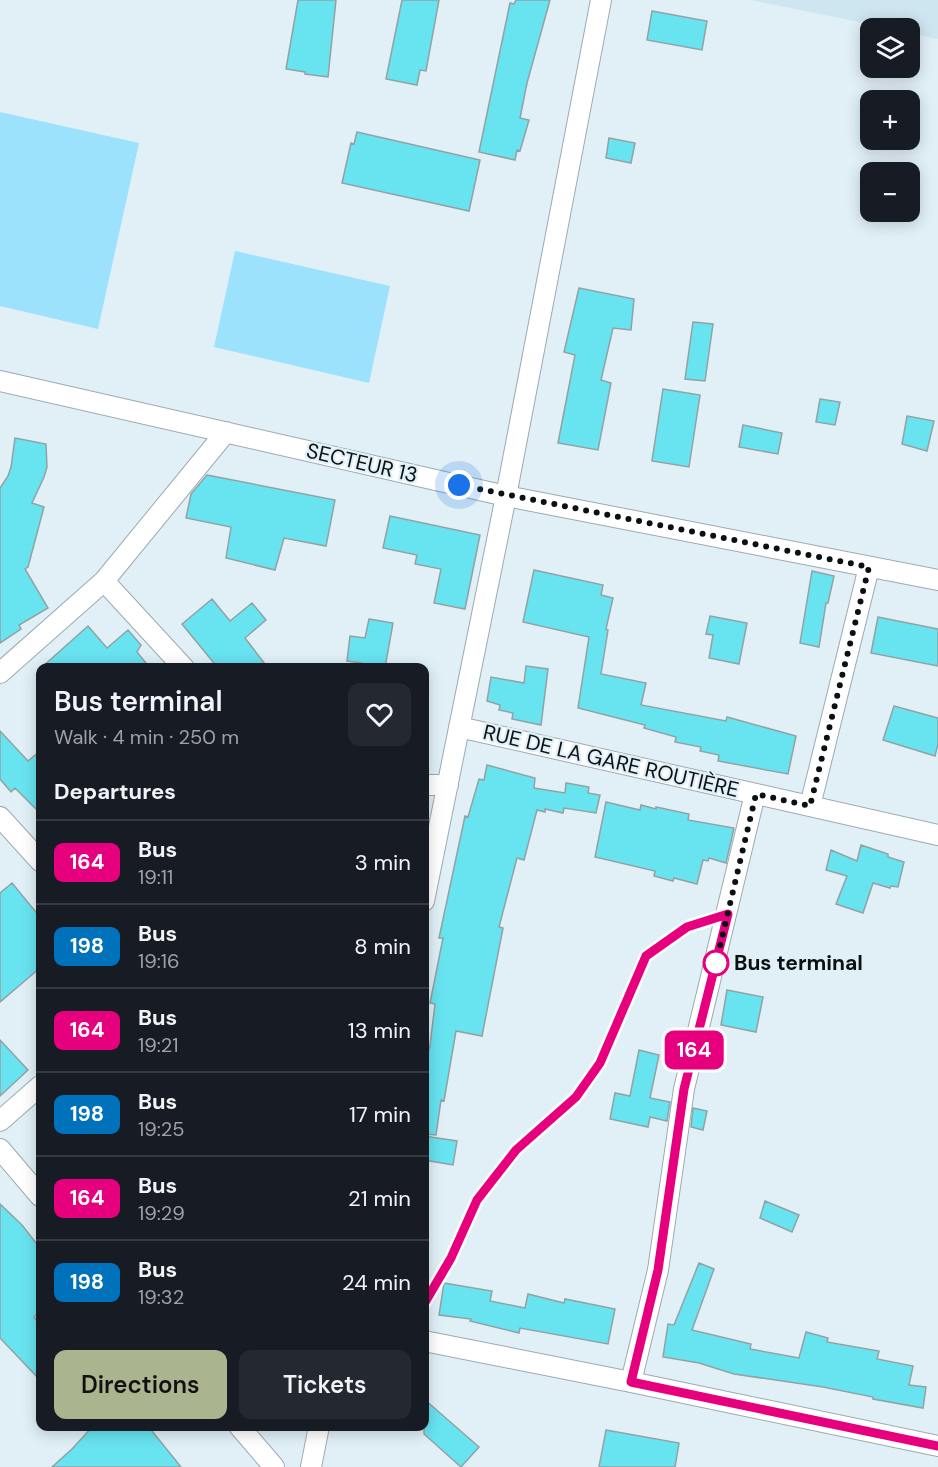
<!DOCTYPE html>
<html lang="en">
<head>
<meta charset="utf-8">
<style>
	:root { --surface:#171b24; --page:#242831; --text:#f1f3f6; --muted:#9ea1a6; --line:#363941; --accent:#aab48f }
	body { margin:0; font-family:"DM Sans",sans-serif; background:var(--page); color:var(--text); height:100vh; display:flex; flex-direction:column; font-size:22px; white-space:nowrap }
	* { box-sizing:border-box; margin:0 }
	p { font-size:20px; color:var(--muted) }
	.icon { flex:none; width:33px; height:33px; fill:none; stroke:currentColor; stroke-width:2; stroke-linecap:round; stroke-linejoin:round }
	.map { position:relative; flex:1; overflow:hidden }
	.side { position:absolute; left:36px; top:663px; width:393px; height:768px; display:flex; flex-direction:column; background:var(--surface); border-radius:12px; box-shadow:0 3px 15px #0003 }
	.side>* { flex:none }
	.badge { padding:0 12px; border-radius:9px; font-size:21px; line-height:39px }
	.fabs { position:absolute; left:860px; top:18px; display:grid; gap:12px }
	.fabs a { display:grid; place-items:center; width:60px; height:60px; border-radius:12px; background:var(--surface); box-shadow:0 3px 15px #0003; font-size:30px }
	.you { position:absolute; width:30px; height:30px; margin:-15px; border:4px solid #fff; border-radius:50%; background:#1a73e8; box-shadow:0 0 0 9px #1a73e833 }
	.map>.badge { position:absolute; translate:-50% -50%; box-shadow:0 0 0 3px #fff }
	h2 { padding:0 18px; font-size:22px; line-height:54px }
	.round { display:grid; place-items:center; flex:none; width:63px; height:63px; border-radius:12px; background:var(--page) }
	.headline { display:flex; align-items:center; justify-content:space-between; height:102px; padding:0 18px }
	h1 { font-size:28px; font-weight:600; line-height:45px }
	.primary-button { display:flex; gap:12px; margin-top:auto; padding:12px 18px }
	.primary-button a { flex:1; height:69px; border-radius:12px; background:var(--accent); color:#111; font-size:24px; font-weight:600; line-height:69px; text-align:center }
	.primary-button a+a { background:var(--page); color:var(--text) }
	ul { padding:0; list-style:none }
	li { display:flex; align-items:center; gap:18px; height:84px; padding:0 18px; border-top:2px solid var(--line) }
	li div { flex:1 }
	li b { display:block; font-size:22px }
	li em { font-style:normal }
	li .badge { min-width:66px; font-weight:700; text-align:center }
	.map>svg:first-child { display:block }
</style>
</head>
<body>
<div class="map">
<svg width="938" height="1467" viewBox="0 0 938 1467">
	<rect width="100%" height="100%" fill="#e1f0f7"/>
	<path fill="#cee6ef" d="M751 0H938V39L909 33V28H889Z"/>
	<path fill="#9ce2fd" d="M0 112 139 143 98 329 0 306Z
		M235 251 390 286 369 383 214 347Z"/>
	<path fill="#68e3f0" stroke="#92a2a4" stroke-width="1.5" d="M298 0H336L328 77 305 74V72L286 69Z
		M402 0H439L426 71 420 70 417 85 386 79Z
		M516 0H550L527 83 520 118 529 120 520 151 517 150 515 160 479 152 510 3 514 4Z
		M652 11 707 21 702 50 647 40Z
		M357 132 480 160 469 211 342 183 351 143 354 144Z
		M609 138 635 143 631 163 606 158Z
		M579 288 634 299 631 330 613 328 601 380 611 383 598 450 558 443 575 355 564 352Z
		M693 322 713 324 705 381 685 379Z
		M663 389 700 395 689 467 652 461Z
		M820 399 840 402 835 425 816 422Z
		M907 416 934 421 927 451 902 444Z
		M743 425 782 433 778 454 739 447Z
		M15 438 46 444 47 467 44 477 32 503 44 507 28 567 25 569 48 608 19 625 21 629 0 643V488L8 476 11 467Z
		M207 475 335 500 326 546 284 538 275 570 226 558 231 527 186 518 191 494Z
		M390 516 480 535 465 609 434 603 441 569 415 564 417 555 383 548Z
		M534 570 603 585 601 595 613 598 606 629 608 630 601 674 646 683 641 705 726 721 727 717 796 736 788 774 718 761 719 755 700 751 701 747 675 742 676 737 644 728 645 725 578 708 589 637 523 622Z
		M812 571 834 576 828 603H826L819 647 800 643Z
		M212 599 230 621 252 603 266 620 245 638 268 668H218L182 624Z
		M710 616 747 623 739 664 709 658 713 635 706 634Z
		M878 617 938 629V666L871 653Z
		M369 619 393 623 385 668H360L361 663 347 661 350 636 365 638Z
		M88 626 107 648 128 630 141 645 137 652 150 668H41Z
		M526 666 548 669 541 725 512 719 513 713 499 710 500 705 487 701 491 677 524 683Z
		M894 706 938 718V744L935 756 883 740Z
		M0 731 28 761 40 751V813L15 788 11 792 0 779Z
		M487 765 535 778 534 788 565 793 566 783 589 787 588 793 600 795 596 813 564 808 563 813 545 809V812L537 810 524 860 517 858 499 927 503 928 482 1036 456 1031 444 1101 441 1100 436 1135 424 1134V1070L430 1045 435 1004 430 1003 443 938H439L465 816 468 817 479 779 484 780Z
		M606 802 640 810 641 805 656 809V807L689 814 688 820 734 828 726 863 709 858 708 861 703 860 697 884 674 878 673 881 654 876 655 871 595 857Z
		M861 845 888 854V857L904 862 898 887 891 886 890 888 873 883 863 913 836 904 847 876 826 870 831 850 857 861Z
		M12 883 40 917V968L0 1002V893Z
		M727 990 763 997 756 1032 721 1025Z
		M0 1040 28 1070 0 1096Z
		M639 1050 659 1055 650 1098 670 1102 667 1121 650 1117 648 1127 610 1119 615 1093 630 1096Z
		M693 1108 707 1111 703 1130 691 1127Z
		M424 1136 457 1141 453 1165 424 1160Z
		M765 1201 799 1215 792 1232 760 1218Z
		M0 1204 22 1225 40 1248V1311L34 1317 40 1325V1380L0 1338Z
		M699 1263 714 1269 692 1330 751 1344 750 1349 799 1358 806 1332 828 1338 827 1342 879 1351 877 1359 913 1366 909 1385 926 1387 923 1408 873 1399V1397L823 1387 734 1374 699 1363 663 1357 668 1324 674 1325Z
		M444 1283 492 1291 490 1301 525 1308 528 1294 564 1303 565 1299 615 1309 608 1344 520 1328 519 1333 470 1321 471 1319 439 1315Z
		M424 1399 479 1447 461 1467 424 1434Z
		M93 1426H148L181 1467H52L72 1449Z
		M606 1430 679 1443 675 1467H599Z"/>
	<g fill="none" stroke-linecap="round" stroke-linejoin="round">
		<g stroke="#9caab1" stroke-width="12">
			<path id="service" d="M424 1304 451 1258 477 1200 516 1151 576 1097 600 1063 646 956 687 927 725 914"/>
		</g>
		<g stroke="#9caab1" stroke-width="22">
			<path id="minor" d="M0 381 506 496 938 580
				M104 581 184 668
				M0 673 104 581 226 432
				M459 727 938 835
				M424 785H448
				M810 806 869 567
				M0 817 40 861
				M424 901 506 496 601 0
				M0 1121 40 1086
				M0 1149 40 1196
				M424 1341 631 1382 938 1446
				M631 1382 658 1270 684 1089 755 794
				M239 1426 274 1467
				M311 1467 319 1426"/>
		</g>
		<use href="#service" stroke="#fff" stroke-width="9"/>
		<use href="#minor" stroke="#fff" stroke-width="20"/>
	</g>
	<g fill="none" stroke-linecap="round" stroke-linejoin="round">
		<g stroke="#fff" stroke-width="14">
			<path id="line" d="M424 1304 451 1258 477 1200 516 1150 576 1097 600 1063 646 956 687 927 728 914 684 1089 658 1270 631 1382 938 1446"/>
		</g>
		<use href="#line" stroke="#e6007e" stroke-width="9"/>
		<path stroke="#0b1012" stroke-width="6" stroke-dasharray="0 10.8" d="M459 485 869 567 810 806 756 794 716 963"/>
	</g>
	<circle fill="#fff" stroke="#e6007e" stroke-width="3" cx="716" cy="963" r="12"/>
	<g text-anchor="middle" stroke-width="4.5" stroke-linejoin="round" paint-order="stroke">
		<g font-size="21" fill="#0b1012" stroke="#e1f0f7">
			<text transform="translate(362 463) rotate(13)" y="7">SECTEUR 13</text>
			<text transform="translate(611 761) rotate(13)" y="7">RUE DE LA GARE ROUTIÈRE</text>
		</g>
		<g font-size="21" font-weight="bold" fill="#0b1012" stroke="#e1f0f7" text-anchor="start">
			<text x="734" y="970">Bus terminal</text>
		</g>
	</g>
</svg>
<div class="fabs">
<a><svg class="icon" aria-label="layers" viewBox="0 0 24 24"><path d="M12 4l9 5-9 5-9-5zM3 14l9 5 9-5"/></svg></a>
<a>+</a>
<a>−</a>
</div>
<div class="you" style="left:459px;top:485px"></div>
<b class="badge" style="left:694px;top:1050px;background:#e6007e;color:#fff">164</b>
<section class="side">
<div class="headline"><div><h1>Bus terminal</h1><p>Walk · 4 min · 250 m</p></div><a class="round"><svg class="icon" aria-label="heart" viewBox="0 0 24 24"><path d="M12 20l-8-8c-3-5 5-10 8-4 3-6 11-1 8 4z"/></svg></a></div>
<h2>Departures</h2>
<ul>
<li><span class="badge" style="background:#e6007e;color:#fff">164</span><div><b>Bus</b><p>19:11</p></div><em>3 min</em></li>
<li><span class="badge" style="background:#0072bc;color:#fff">198</span><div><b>Bus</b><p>19:16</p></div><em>8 min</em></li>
<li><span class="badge" style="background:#e6007e;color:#fff">164</span><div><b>Bus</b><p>19:21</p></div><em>13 min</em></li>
<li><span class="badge" style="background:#0072bc;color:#fff">198</span><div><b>Bus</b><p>19:25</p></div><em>17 min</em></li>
<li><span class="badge" style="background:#e6007e;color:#fff">164</span><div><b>Bus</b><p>19:29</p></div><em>21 min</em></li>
<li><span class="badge" style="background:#0072bc;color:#fff">198</span><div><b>Bus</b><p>19:32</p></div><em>24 min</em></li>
</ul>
<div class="primary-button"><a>Directions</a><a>Tickets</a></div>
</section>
</div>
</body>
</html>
